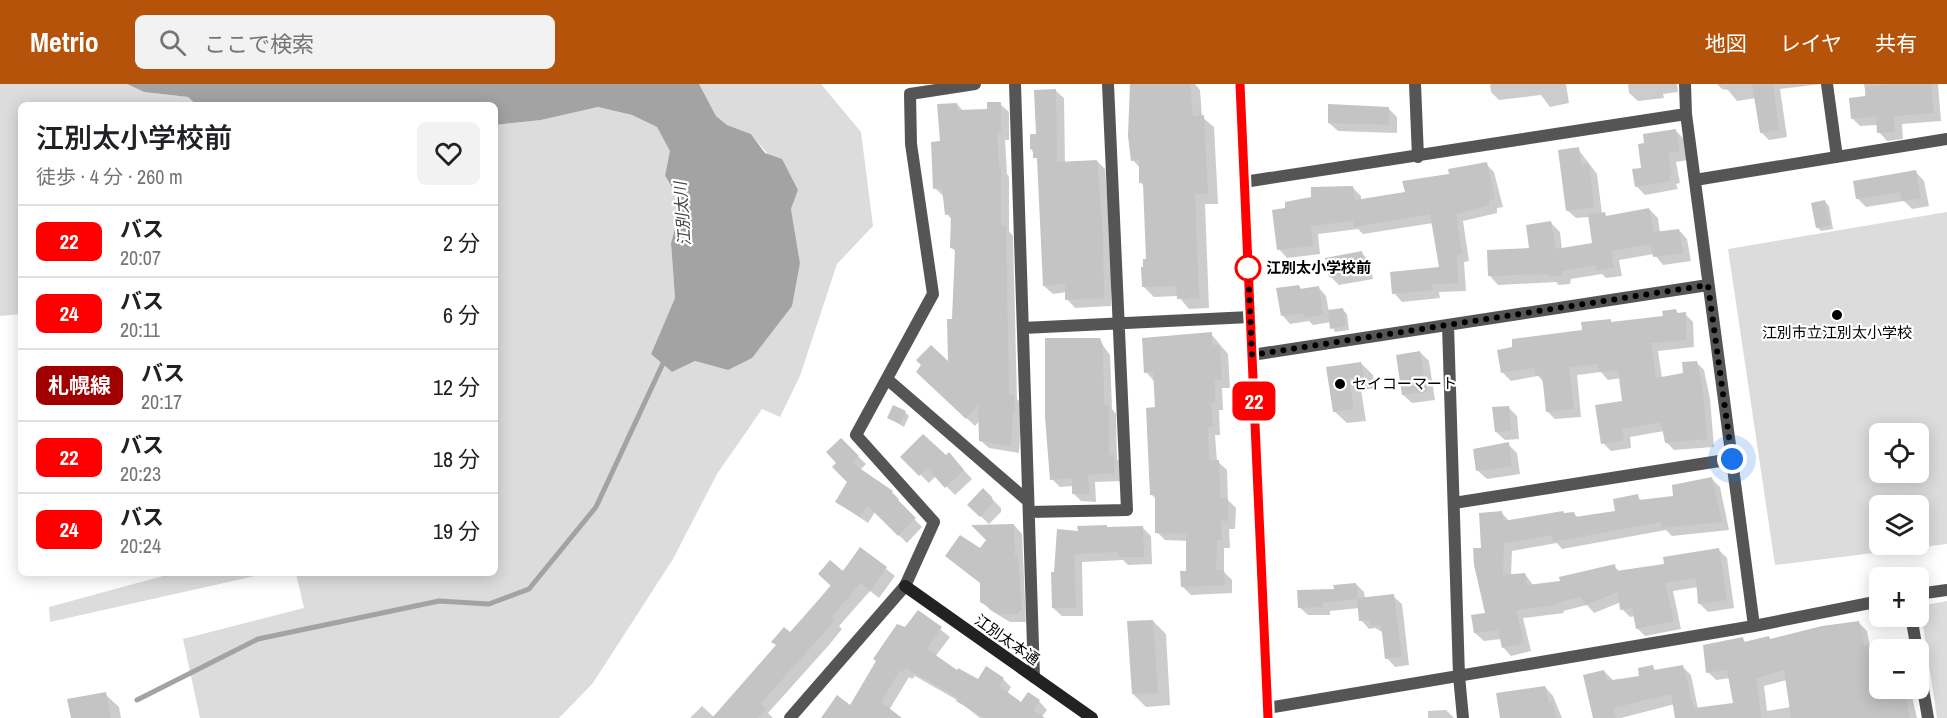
<!DOCTYPE html>
<html lang="ja">
<head>
<meta charset="utf-8">
<style>
	:root { --surface:#fff; --page:#f2f2f2; --text:#202124; --muted:#757577; --line:#e0e0e0; --accent:#b45309 }
	body { margin:0; font-family:"Archivo Narrow","Noto Sans JP",sans-serif; background:var(--page); color:var(--text); height:100vh; display:flex; flex-direction:column; font-size:22px; white-space:nowrap }
	* { box-sizing:border-box; margin:0 }
	p { font-size:20px; color:var(--muted) }
	.icon { flex:none; width:33px; height:33px; fill:none; stroke:currentColor; stroke-width:2; stroke-linecap:round; stroke-linejoin:round }
	.map { position:relative; flex:1; overflow:hidden }
	.details { position:absolute; left:18px; top:18px; width:480px; height:474px; display:flex; flex-direction:column; background:var(--surface); border-radius:9px; box-shadow:0 3px 15px #0003 }
	.details>* { flex:none }
	.badge { padding:0 12px; border-radius:9px; font-size:21px; line-height:39px }
	.fabs { position:absolute; left:1869px; top:339px; display:grid; gap:12px }
	.fabs a { display:grid; place-items:center; width:60px; height:60px; border-radius:9px; background:var(--surface); box-shadow:0 3px 15px #0003; font-size:30px }
	.you { position:absolute; width:30px; height:30px; margin:-15px; border:4px solid #fff; border-radius:50%; background:#1a73e8; box-shadow:0 0 0 9px #1a73e833 }
	.map>.badge { position:absolute; translate:-50% -50%; box-shadow:0 0 0 3px #fff }
	.round { display:grid; place-items:center; flex:none; width:63px; height:63px; border-radius:9px; background:var(--page) }
	.summary { display:flex; align-items:center; justify-content:space-between; height:102px; padding:0 18px }
	h1 { font-size:28px; font-weight:600; line-height:45px }
	ul { padding:0; list-style:none }
	li { display:flex; align-items:center; gap:18px; height:72px; padding:0 18px; border-top:2px solid var(--line) }
	li div { flex:1 }
	li b { display:block; font-size:22px }
	li em { font-style:normal }
	li .badge { min-width:66px; font-weight:700; text-align:center }
	header { display:flex; align-items:center; gap:36px; box-sizing:border-box; height:84px; padding:0 30px; background:var(--accent); color:#fff }
	header strong { font-size:28px }
	nav { display:flex; gap:33px; margin-inline-start:auto; font-size:21px }
	.search { width:420px; height:54px; background:var(--page); display:flex; align-items:center; gap:15px; box-sizing:border-box; padding:0 21px; border-radius:9px; color:var(--muted); font-size:22px }
	.map>svg:first-child { display:block }
</style>
</head>
<body>
<header>
<strong>Metrio</strong>
<div class="search"><svg class="icon" aria-label="search" viewBox="0 0 24 24"><circle cx="10" cy="10" r="6"/><path d="M15 15l6 6"/></svg>ここで検索</div>
<nav><a>地図</a><a>レイヤ</a><a>共有</a></nav>
</header>
<div class="map">
<svg width="1947" height="634" viewBox="0 0 1947 634">
	<rect width="100%" height="100%" fill="#fff"/>
	<path fill="#dcdcdc" fill-rule="evenodd" d="M0 0H127L144 8 188 13 197 21H21V230L0 232Z
		M699 0H821L861 48 873 142 837 180 800 292 780 333 762 325 717 390 673 475 593 599 559 634H200L183 555 304 524 296 489H495V41L541 36 598 23 632 31 657 43 671 67 665 93 682 120 671 159 675 214 651 270 672 288 695 277 728 286 800 179 791 125 798 106 751 50 727 41 716 32Z
		M1947 128V460L1775 481 1728 165ZM1880 350H1918V388H1880ZM1880 422H1918V460H1880Z
		M174 489H268L50 538 49 523Z
		M1947 517V634H1937L1920 522Z"/>
	<path fill="#a3a3a3" d="M127 0H699L716 32 727 41 751 50 765 69 782 75 798 106 791 125 800 179 792 222 752 274 728 286 695 277 672 288 651 270 675 214 671 159 682 120 665 92 670 67 657 43 632 31 598 23 541 36 495 41V21H197L188 13 144 8Z"/>
	<path fill="#0003" fill-rule="evenodd" d="M1132 0H1195L1200 6 1202 33 1214 43 1218 120H1205L1209 224 1189 225 1178 212 1154 213 1143 202 1147 177 1144 102 1140 98V84L1133 76Z
		M1490 0H1566L1569 19 1550 23 1541 11 1499 16 1491 8Z
		M1628 0H1677L1678 8 1663 10 1664 14 1638 17 1629 9Z
		M1717 0H1822L1780 5 1787 53 1769 56 1761 48 1756 14 1737 17 1728 6 1722 5Z
		M1864 0H1938L1941 37 1902 40 1903 55 1887 57 1879 48 1878 41 1860 42 1852 34 1866 13Z
		M1055 6 1064 14 1065 79 1097 77 1105 85 1111 158V222L1075 224 1067 215V208L1053 210 1044 202 1039 78 1031 65Z
		M957 20 963 27H989L1000 20 1009 28V56H1005L1007 90 1009 93V147L1013 152 1017 315 1022 320 1019 369 989 364 980 356V336L975 342 918 288 950 281 956 168 952 164V136L947 130 943 112 935 104 942 59Z
		M1329 21 1388 24 1397 33V49L1338 47 1329 39Z
		M1676 47 1684 55 1688 76 1676 78 1680 99 1676 100 1678 105 1645 111 1637 103 1643 85Z
		M1578 65 1597 90 1602 130 1607 133 1649 125 1658 134 1660 149 1679 146 1687 155 1691 177 1663 181 1654 170 1619 176 1622 192 1606 194 1602 190 1571 195 1570 200 1559 201 1556 198 1498 201 1490 192 1531 165 1551 139 1560 148 1562 166 1594 161 1589 133 1576 134 1567 126Z
		M1486 80 1494 88 1503 123 1497 124V129L1463 137 1469 177 1464 178 1466 207 1439 208 1440 214 1402 218 1394 209 1440 184 1433 139 1363 150 1358 145 1318 150 1320 170 1287 174 1279 165 1287 125 1353 104 1361 112V117L1406 109Z
		M1916 88 1924 97 1929 122 1912 125 1904 117 1866 123 1857 114Z
		M1825 118 1829 122 1833 145 1821 147 1817 143Z
		M1362 169 1370 178 1373 195 1339 201 1330 192Z
		M1299 202 1302 206 1319 204 1326 212 1329 228 1343 226 1347 230 1349 246 1335 248 1331 238 1313 241 1309 237 1290 240 1283 232Z
		M1676 227 1679 230H1685L1693 238 1694 263 1658 267 1662 294 1684 290 1696 278 1704 286 1710 315 1714 363 1674 366 1666 358 1664 347 1630 353 1631 364 1611 367 1603 359 1624 318 1621 294 1608 296 1601 288 1577 291 1581 333 1555 335 1547 327 1544 298 1538 292 1511 297 1503 289 1583 247 1610 237 1613 240 1664 233Z
		M1211 250 1228 270 1230 304H1222L1223 326H1219L1220 351H1215L1217 377 1227 386 1228 416 1236 424 1235 445H1229L1230 464H1224V488L1232 496V509L1191 511 1182 502 1187 488 1188 457 1165 456 1157 448 1156 415 1151 410 1157 325 1154 297 1146 288Z
		M1099 256 1110 271 1112 325 1116 330 1117 375 1122 380 1123 397 1095 398 1096 418 1081 417 1073 409V402L1060 403 1052 395Z
		M1420 268 1429 277 1435 316 1412 319 1403 311Z
		M1361 279 1373 291 1375 304 1361 306 1366 337 1347 339 1334 327 1328 284Z
		M1508 323 1517 332 1519 355 1505 356 1496 348Z
		M905 328 909 332 904 343 889 334Z
		M841 356 866 380 860 386 892 408 899 415 897 418 922 443 907 459 875 428 868 439 837 418 849 398 838 379Z
		M1508 360 1517 369 1520 390 1487 395 1478 387Z
		M902 373H946L957 379 972 395 955 411 936 392 929 399Z
		M1712 395 1720 403 1729 446 1672 452 1666 446 1562 465 1557 459 1512 467 1511 491 1525 490 1533 501 1562 498 1614 482 1620 488 1666 481 1719 466 1727 474 1734 524 1708 528 1700 520 1698 503 1673 507 1681 545 1645 552 1637 544 1635 532 1630 533 1622 525 1621 518 1594 529 1587 521 1563 527 1564 529 1523 534 1531 567 1511 572 1503 563 1501 555 1484 557 1475 549 1486 530 1483 465 1502 429 1510 438 1574 429 1578 434 1617 428 1637 412 1642 417 1675 414Z
		M983 406 1001 424V428L989 440 969 421Z
		M1014 441 1022 450 1026 538H1010L990 526 982 517V500L947 472 980 466Z
		M1106 442 1109 445 1142 443 1151 452 1152 480 1128 481 1123 476 1082 478 1083 532H1062L1053 524 1056 490 1079 448Z
		M861 465 895 492 879 514 870 507 839 542 842 545 829 561 768 629 773 634H690L702 622 715 634 790 550Z
		M1356 500 1364 508 1365 515 1393 512 1402 520 1409 581 1395 583 1387 574 1384 549 1375 544 1369 545 1361 536 1359 524 1330 527V531H1308L1299 523Z
		M918 528 950 553 935 573 958 588 978 597 1003 595 1011 603 1007 610 1022 620 1039 617 1047 626 1041 634H980L957 616 915 592 912 595 909 593 889 626 899 634H828L851 623Z
		M1153 537 1166 550 1170 621 1146 623 1133 610Z
		M1858 538 1867 547 1870 563 1897 560 1903 566H1880V604H1910L1917 634H1689L1675 620 1621 634H1595L1604 587 1613 596 1641 593 1652 583 1656 587 1682 582 1691 591 1698 625 1734 620 1730 594 1716 596 1708 588 1743 555 1746 559 1769 554 1772 557ZM1787 596 1791 623 1767 627 1764 602Z
		M1545 603 1553 612 1562 634H1502Z
		M105 610 119 623 121 634H72Z
		M1446 626 1454 634H1428V627Z"/>
	<g fill="none" stroke-linecap="round" stroke-linejoin="round">
		<path stroke="#a3a3a3" stroke-width="5" d="M137 616 258 555 439 517 489 520 529 505 596 423 665 275"/>
	</g>
	<path fill="#c4c4c4" d="M1130 0H1190L1193 32 1204 31 1208 110H1195L1199 214 1177 215 1176 202 1142 203 1141 183H1143V175H1146L1143 99H1139V76L1131 77 1128 52Z
		M1752 0H1773L1779 46 1760 49Z
		M1897 0H1931L1934 29 1894 32 1895 48 1877 49 1876 32 1851 35 1849 14 1865 12 1866 3Z
		M1056 5 1057 78 1097 76 1103 149 1104 214 1065 216V200L1043 202 1037 74H1033V65H1030V50H1036L1034 6Z
		M987 18H1001V48H997L999 83H1001V142H1006L1009 311H1014L1015 326 1013 327 1011 362 979 357 978 321 966 335 916 288 921 281 916 276 931 261 948 277 947 235H952L955 165 950 164 951 130 945 131 942 104 933 105 931 58 940 57 937 20 957 19 958 26 987 25Z
		M1328 20 1389 23V41L1328 39Z
		M1676 45 1680 68 1668 69 1672 91H1669L1670 97 1635 103 1632 85 1641 84 1638 60 1644 59 1643 50Z
		M1579 63 1581 81 1589 80 1594 123 1566 127 1558 66Z
		M1487 78 1495 115 1489 116V121L1456 130 1462 170 1457 171 1458 199 1432 200 1433 206 1392 210 1390 188 1439 183 1430 130 1354 143 1353 137 1311 142 1313 162 1277 166 1272 126 1285 124V118L1311 113V103L1353 102 1355 116 1405 108 1402 97 1449 90 1448 85Z
		M1916 86 1921 114 1902 117 1900 108 1856 115 1853 97Z
		M1825 116 1830 141 1816 144 1811 119Z
		M1649 124 1654 148 1679 145 1683 169 1653 173 1651 160 1611 167 1614 184 1596 186 1595 181 1562 187 1561 192 1549 193V190L1488 192 1487 166 1529 164 1526 141 1551 137 1556 165 1592 159 1588 131 1605 128 1606 132Z
		M1362 167 1365 187 1329 193 1325 174Z
		M1299 201 1300 205 1319 202 1323 230 1304 234 1303 229 1281 232 1276 204Z
		M1343 224 1346 242 1330 245 1328 226Z
		M1676 225 1677 229 1686 228V256L1651 259 1656 294 1683 289 1682 278 1697 277 1703 306 1707 355 1665 359 1661 338 1622 345 1624 356 1601 360 1595 321 1622 317 1618 286 1599 288 1598 280 1569 283 1574 325 1546 328 1542 291 1536 292 1534 284 1501 289 1497 266 1512 263V255L1582 246 1581 238 1611 235V238L1663 232 1662 227Z
		M1212 248V261H1220L1222 296H1215V319H1211L1213 343H1208L1209 376H1219L1220 414H1228V437H1221L1222 456H1217L1216 486H1224L1225 501 1181 503 1180 487H1186V450L1155 449V411H1150L1146 324 1155 323 1153 288 1144 289 1142 254Z
		M1045 254H1100L1103 262 1104 321H1109V371H1114L1115 389 1088 391 1089 410H1072V394L1050 396 1045 333Z
		M1420 267 1427 308 1402 311 1396 271Z
		M1361 278 1364 292 1349 294 1354 325 1333 328 1326 283Z
		M893 321 906 327 900 340 887 334Z
		M1509 322 1511 347 1495 348 1492 323Z
		M923 350 946 371 949 368 964 386 945 404 927 384 919 392 900 373Z
		M841 354 859 372 852 379 893 407 891 409 916 434 898 452 867 421 860 433 835 418 847 398 832 383 836 379 826 368Z
		M1509 358 1512 382 1476 387 1473 365Z
		M1712 393 1722 438 1662 444 1661 438 1553 458 1552 451 1504 459 1503 491 1525 489 1527 501 1560 497 1559 493 1615 480 1616 487 1664 480 1663 473 1719 464 1727 516 1698 520 1696 494 1665 499 1674 537 1636 545 1632 524 1620 526 1618 508 1585 521 1581 513 1556 519V521L1516 526 1524 559 1502 564 1498 546 1474 549 1471 531 1485 529 1474 481 1473 464H1481L1479 429 1502 427 1503 437 1563 427 1564 429 1574 428 1575 433 1615 427 1613 415 1638 410 1639 416 1673 412 1672 401Z
		M983 404 992 413 993 419 980 433 967 421Z
		M1014 440 1015 472H1018L1022 527H1019V530H1000L980 518V499L945 472 960 451 980 464 986 456 971 441Z
		M1107 441V443L1143 442 1144 473H1118V468L1074 470 1076 524H1052L1051 488H1054L1057 445 1078 447 1077 442Z
		M860 463 887 483 870 507 861 499 831 533 834 536 821 552 760 620 766 625 758 634H712L776 561 771 558 784 543 790 548 831 502 818 490 830 476 843 487Z
		M1356 499 1358 514 1394 510 1402 573 1385 575 1381 541 1371 542 1370 536 1359 537 1357 515 1322 519 1323 523 1298 524 1297 506 1334 505 1333 501Z
		M918 526 942 543 927 565 957 586 958 584 978 595 986 582 1004 594 999 602 1021 618 1028 608 1040 616 1033 626 1045 634H985L956 617 958 614 906 584 903 588 900 586 881 618 902 634H821L837 611 850 621 876 577 873 575 897 540 905 543Z
		M1153 536 1158 609 1132 610 1127 537Z
		M1859 537 1864 562 1880 560V604H1904L1910 634H1791L1784 586 1756 594 1761 634H1675L1671 610 1613 624 1616 634H1593L1583 591 1604 586 1607 597 1639 592 1638 584 1653 581 1654 586 1683 581 1694 624 1733 619 1727 586 1706 589 1703 561 1743 553 1744 558 1769 552 1770 555 1822 542Z
		M1545 602 1549 619 1553 618 1556 634H1500L1496 609Z
		M106 608 111 634H71L67 615Z"/>
	<g fill="none" stroke-linecap="round" stroke-linejoin="round">
		<path stroke="#555" stroke-width="12" d="M1015 0 1034 593
			M1415 0 1418 73
			M1685 0 1686 30 1754 542
			M1827 0 1837 73
			M1695 96 1947 55
			M1244 98 1686 30
			M1448 241 1459 592 1463 634
			M1023 244 1250 233
			M1252 271 1708 201
			M887 295 1028 417
			M1454 419 1732 375
			M1029 428 1127 426 1108 0
			M1918 510 1947 506
			M1911 532 1917 566
			M1918 576 1928 634
			M1268 624 1754 542 1880 517
			M790 634 905 502 934 438 856 351 933 210 911 60 910 10 975 0"/>
		<path stroke="#222" stroke-width="12" d="M1240 0 1268 634
			M905 502 1092 634"/>
	</g>
	<g fill="none" stroke-linecap="round" stroke-linejoin="round">
		<g stroke="#fff" stroke-width="14">
			<path id="line" d="M1240 0 1268 634"/>
		</g>
		<use href="#line" stroke="#f00" stroke-width="9"/>
		<path stroke="#000" stroke-width="6" stroke-dasharray="0 10.8" d="M1248 184 1252 271 1708 201 1732 375"/>
	</g>
	<circle fill="#fff" stroke="#f00" stroke-width="3" cx="1248" cy="184" r="12"/>
	<g fill="#000" stroke="#fff" stroke-width="2">
		<circle cx="1837" cy="231" r="6"/>
		<circle cx="1340" cy="300" r="6"/>
	</g>
	<g text-anchor="middle" stroke-width="4.5" stroke-linejoin="round" paint-order="stroke">
		<g font-size="15" font-weight="bold" fill="#000" stroke="#fff" text-anchor="start">
			<text x="1266" y="189">江別太小学校前</text>
		</g>
		<g font-size="15" fill="#000" stroke="#fff">
			<text x="1837" y="254">江別市立江別太小学校</text>
			<text x="1352" y="305" text-anchor="start">セイコーマート</text>
		</g>
		<g font-size="15" fill="#000" stroke="#fff">
			<text transform="translate(1007 556) rotate(35)" y="5">江別太本通</text>
		</g>
		<g font-size="16" font-style="italic" fill="#444" stroke="#fff">
			<text transform="translate(682 130) rotate(-94)" y="6">江別太川</text>
		</g>
	</g>
</svg>
<div class="fabs">
<a><svg class="icon" aria-label="locate" viewBox="0 0 24 24"><circle cx="12" cy="12" r="6"/><path d="M12 2v4M12 18v4M2 12h4M18 12h4"/></svg></a>
<a><svg class="icon" aria-label="layers" viewBox="0 0 24 24"><path d="M12 4l9 5-9 5-9-5zM3 14l9 5 9-5"/></svg></a>
<a>+</a>
<a>−</a>
</div>
<div class="you" style="left:1732px;top:375px"></div>
<b class="badge" style="left:1254px;top:317px;background:#f00;color:#fff">22</b>
<section class="details">
<div class="summary"><div><h1>江別太小学校前</h1><p>徒歩 · 4 分 · 260 m</p></div><a class="round"><svg class="icon" aria-label="heart" viewBox="0 0 24 24"><path d="M12 20l-8-8c-3-5 5-10 8-4 3-6 11-1 8 4z"/></svg></a></div>
<ul>
<li><span class="badge" style="background:#f00;color:#fff">22</span><div><b>バス</b><p>20:07</p></div><em>2 分</em></li>
<li><span class="badge" style="background:#f00;color:#fff">24</span><div><b>バス</b><p>20:11</p></div><em>6 分</em></li>
<li><span class="badge" style="background:#a00000;color:#fff">札幌線</span><div><b>バス</b><p>20:17</p></div><em>12 分</em></li>
<li><span class="badge" style="background:#f00;color:#fff">22</span><div><b>バス</b><p>20:23</p></div><em>18 分</em></li>
<li><span class="badge" style="background:#f00;color:#fff">24</span><div><b>バス</b><p>20:24</p></div><em>19 分</em></li>
</ul>
</section>
</div>
</body>
</html>
